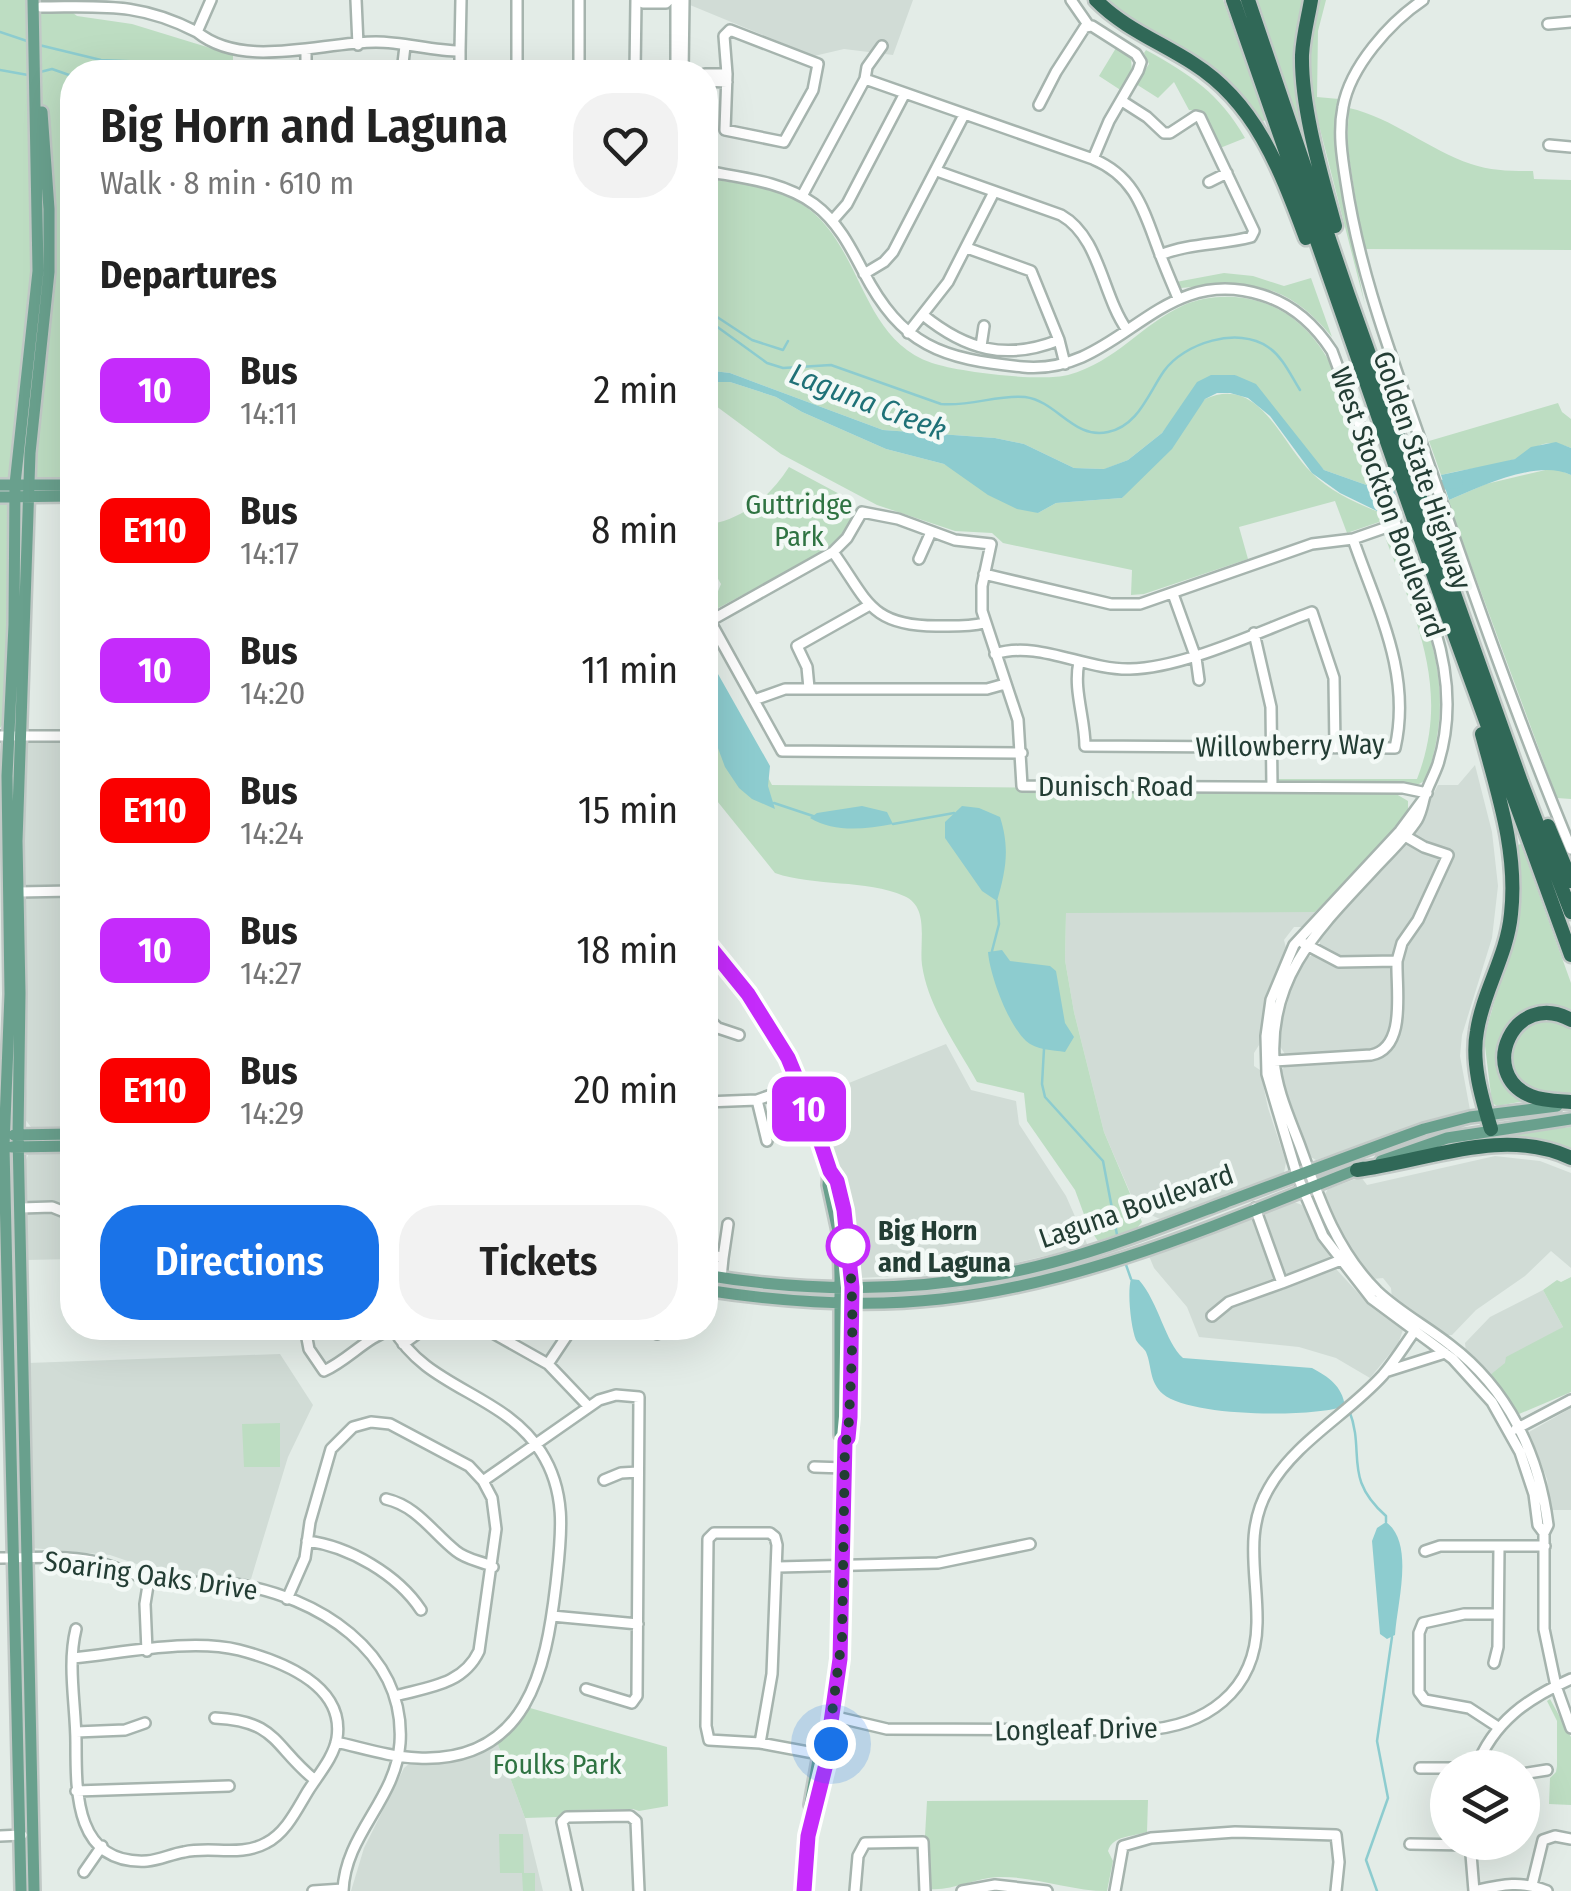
<!DOCTYPE html>
<html lang="en">
<head>
<meta charset="utf-8">
<style>
	:root { --surface:#fff; --page:#f2f2f2; --text:#222; --muted:#767676; --accent:#1a73e8 }
	body { margin:0; font-family:"Fira Sans Condensed",sans-serif; background:var(--page); color:var(--text); height:100vh; display:flex; flex-direction:column; font-size:38px; white-space:nowrap }
	* { box-sizing:border-box; margin:0 }
	p { font-size:32px; color:var(--muted) }
	.icon { flex:none; width:55px; height:55px; fill:none; stroke:currentColor; stroke-width:2; stroke-linecap:round; stroke-linejoin:round }
	.map { position:relative; flex:1; overflow:hidden }
	.details { position:absolute; left:60px; top:60px; width:658px; height:1280px; display:flex; flex-direction:column; background:var(--surface); border-radius:40px; box-shadow:0 10px 40px #0002 }
	.details>* { flex:none }
	.badge { padding:0 20px; border-radius:15px; font-size:35px; line-height:65px }
	.fabs { position:absolute; left:1430px; top:1750px; display:grid; gap:20px }
	.fabs a { display:grid; place-items:center; width:110px; height:110px; border-radius:50%; background:var(--surface); box-shadow:0 10px 40px #0002; font-size:50px }
	.you { position:absolute; width:50px; height:50px; margin:-25px; border:8px solid #fff; border-radius:50%; background:#1a73e8; box-shadow:0 0 0 15px #1a73e833 }
	.map>.badge { position:absolute; translate:-50% -50%; box-shadow:0 0 0 5px #fff }
	h2 { padding:0 40px; font-size:38px; line-height:90px }
	.round { display:grid; place-items:center; flex:none; width:105px; height:105px; border-radius:40px; background:var(--page) }
	.overview { display:flex; align-items:center; justify-content:space-between; height:170px; padding:0 40px }
	h1 { font-size:48px; font-weight:600; line-height:75px }
	.cta { display:flex; gap:20px; margin-top:auto; padding:20px 40px }
	.cta a { flex:1; height:115px; border-radius:40px; background:var(--accent); color:#fff; font-size:40px; font-weight:600; line-height:115px; text-align:center }
	.cta a+a { background:var(--page); color:var(--text) }
	ul { padding:0; list-style:none }
	li { display:flex; align-items:center; gap:30px; height:140px; padding:0 40px }
	li div { flex:1 }
	li b { display:block; font-size:38px }
	li em { font-style:normal }
	li .badge { min-width:110px; font-weight:700; text-align:center }
	.map>svg:first-child { display:block }
</style>
</head>
<body>
<div class="map">
<svg width="1571" height="1891" viewBox="0 0 1571 1891">
	<rect width="100%" height="100%" fill="#e3ece7"/>
	<path fill="#d1dcd6" d="M690 0H913L893 55 844 49 814 56 690 5Z
		M72 730V1126L31 1127 24 1118 27 1081 22 830 25 732Z
		M1475 765 1492 832 1498 886 1492 938 1462 1035 1460 1056 1470 1110 1316 1160 1309 1156 1280 1072 1285 1066V1054L1279 1045 1280 1030 1295 975 1306 957 1311 956 1320 945V936L1340 912 1402 846 1415 837V829L1438 785H1458Z
		M1066 912H1315L1302 927H1294L1284 940 1286 948 1267 992 1259 1045 1254 1053V1066L1260 1070 1268 1108 1286 1162 1284 1173 1160 1219 1151 1215 1141 1218 1104 1132 1074 1012 1065 960Z
		M946 1044 971 1090 1016 1101 1019 1124 1066 1196 1088 1246 977 1272 859 1278 855 1270 850 1220 834 1153 814 1097Z
		M36 1152 72 1153V1259L26 1260V1160L29 1153Z
		M1495 1156 1540 1161 1571 1173V1268L1551 1251 1525 1276 1476 1310 1452 1335H1446L1392 1298 1391 1288 1383 1278 1373 1279 1362 1267 1340 1231 1325 1194 1328 1189 1361 1177 1367 1185Z
		M1294 1202 1302 1205 1337 1270 1371 1307 1403 1330 1398 1344 1370 1378 1336 1358 1299 1347 1199 1337 1187 1307 1154 1268 1149 1256Z
		M1543 1290 1563 1327 1490 1375 1466 1352 1465 1343 1490 1317Z
		M280 1354 313 1405 288 1457 251 1579 163 1573 110 1555 32 1548 28 1363Z
		M1571 1408V1510H1551L1547 1479 1529 1432Z
		M497 1742 525 1818 543 1891H351L364 1848 404 1768 409 1764 455 1761 477 1755Z"/>
	<path fill="#bdddc2" d="M0 0H56L77 16 132 24 233 55V72H72V478H0Z
		M1102 0H1223L1266 120 1258 123 1141 25Z
		M1255 0H1304L1296 52 1307 127 1300 129Z
		M1319 0H1326L1318 31 1317 97 1339 99 1335 141 1345 210 1365 305 1310 90 1309 42Z
		M1116 48 1131 57 1132 74 1122 91 1099 76Z
		M1146 50C1191 75 1219 93 1245 138L1220 148 1204 111 1189 110 1174 82 1158 98 1136 84 1149 64 1144 53Z
		M1349 108C1393 118 1429 150 1471 164 1491 171 1512 171 1533 171L1534 179 1571 180V250L1363 249 1347 143Z
		M705 178C736 184 773 185 800 203 863 241 858 338 932 363 959 372 1041 382 1068 375 1118 361 1140 325 1184 305 1202 297 1224 295 1244 298 1333 312 1352 413 1372 487L1324 470 1235 375 1180 410 1162 433 1128 460 1105 469 1074 468 1024 444 995 438 883 430 730 373 705 370Z
		M1224 273 1253 276 1284 286 1311 278 1332 337C1285 280 1248 281 1181 288L1176 282Z
		M705 382H730L776 397 802 412 886 449 944 464 1038 513 1056 503 1122 498 1205 399C1260 374 1281 444 1312 473 1329 491 1358 504 1381 513L1382 521 1347 533 1335 501 1239 527 1248 559 1144 594 1131 595 1132 570 1003 543 992 533 955 531 877 505 781 454 716 406 705 407Z
		M1558 403 1562 412 1571 419V448C1536 435 1538 452 1512 460 1489 467 1464 469 1441 475L1429 441Z
		M789 467 845 497 857 509 848 529 830 548 709 613 721 584 705 556 706 525C742 520 770 497 789 467Z
		M1554 468 1571 475V799L1557 798 1450 508 1449 500 1486 484Z
		M0 501 6 502 9 512 8 641 3 724 0 728Z
		M1384 534 1395 538C1427 627 1459 684 1426 780L1419 784 1279 781 1278 779H1417C1452 688 1415 619 1384 534Z
		M705 655 772 785 1391 791 1408 801V811L1376 850 1315 912 1066 913 1065 960 1074 1012 1104 1132 1142 1222 1137 1228 1098 1241 1089 1228 1075 1190 1027 1121 1024 1093 977 1082C957 1046 928 1007 922 965 919 942 930 907 904 896 866 879 815 887 775 873L705 786Z
		M1521 844 1571 983V1015L1528 1011C1507 1021 1487 1051 1503 1074 1508 1083 1520 1091 1527 1098L1525 1101 1497 1106 1492 1103 1484 1038 1507 957 1514 846Z
		M1547 1019 1571 1027V1096C1550 1094 1513 1093 1509 1065 1508 1056 1513 1042 1515 1033Z
		M1571 1127V1155L1452 1146 1513 1133Z
		M1571 1277V1392L1519 1414 1490 1375 1505 1363 1506 1357 1563 1327 1543 1290 1557 1280 1561 1282Z
		M280 1423V1467H244L242 1424Z
		M1550 1699 1571 1737V1805L1549 1804 1550 1778 1556 1772 1557 1766V1721L1547 1701Z
		M530 1708 667 1747 668 1806 639 1811 633 1809 569 1810 557 1817 525 1818 497 1742Z
		M1148 1800 1147 1832C1132 1837 1113 1835 1108 1851L1113 1861 1107 1891C1070 1891 1035 1876 998 1877 976 1878 951 1891 930 1889L928 1877 930 1847 925 1836 927 1801Z
		M499 1834H523L524 1873H535V1891H523L522 1873H500Z"/>
	<path fill="#8dcccf" d="M705 370 730 373 883 430 995 438 1024 444 1074 468 1104 469 1128 460 1162 433 1197 382 1211 375H1235L1256 384 1324 470 1372 487 1381 513 1340 493 1312 473 1270 416 1248 398 1230 393H1217L1205 399 1172 449 1122 498 1056 503 1038 513 1017 509 988 495 944 464 886 449 802 412 776 397 730 382H705Z
		M1556 442 1571 448V475C1538 459 1482 486 1449 500L1441 475 1515 459 1531 447Z
		M705 651 770 766 768 786 775 809 752 799 739 788 725 767 705 713Z
		M862 806 887 812 893 824C865 829 835 833 810 818L817 813Z
		M962 806 979 808 1000 817C1010 848 1006 870 997 901L982 891 945 838V822Z
		M1002 950 1010 961 1050 966 1056 971 1065 1023 1074 1037 1065 1052C1053 1050 1036 1050 1026 1041 1008 1024 990 976 988 952Z
		M1131 1279 1139 1280C1159 1303 1165 1342 1183 1358L1312 1368C1329 1377 1342 1386 1345 1406 1313 1418 1190 1417 1163 1394 1149 1382 1152 1366 1146 1352 1144 1348 1139 1345 1136 1340 1131 1328 1127 1292 1131 1279Z
		M1386 1522C1415 1543 1397 1603 1395 1635L1387 1639 1380 1634 1372 1541 1377 1528Z"/>
	<g fill="none" stroke-linecap="round" stroke-linejoin="round">
		<path stroke="#8dcccf" stroke-width="2.5" d="M0 32 27 41
			M39 45 101 60 147 62 173 72
			M0 70 28 75
			M40 72 52 69 72 76
			M705 309 752 340 783 350 788 341
			M705 318 767 363 783 368 831 365 941 404C970 407 999 394 1025 397 1057 401 1074 440 1108 432 1138 426 1148 394 1164 371 1184 343 1238 326 1268 347 1283 357 1291 376 1300 390
			M774 803 813 816
			M893 824 954 813
			M992 951 999 924 997 901
			M1044 1049 1042 1084 1045 1097 1103 1161 1118 1240
			M1125 1262 1131 1279
			M1349 1410C1366 1453 1342 1477 1386 1516V1522
			M1377 1891 1366 1860 1388 1798 1377 1741 1392 1637"/>
		<path stroke="#8dcccf" stroke-width="10" d="M1366 494 1458 483"/>
		<g stroke="#a6b4ae" stroke-width="14">
			<path id="minor" d="M211 0 197 32C244 70 321 42 376 42 404 42 432 51 460 51L461 0
				M356 0 358 45
				M639 0 643 3H666L669 0
				M1071 0 1089 26
				M1423 0C1390 22 1350 67 1343 107 1338 132 1342 157 1346 182 1359 270 1390 352 1419 436 1467 575 1515 714 1571 849
				M41 7C103 7 139 2 197 32
				M1548 24 1571 22
				M730 30 818 64 813 90 784 142 725 130 727 74 724 36Z
				M306 50V72
				M402 72 405 46
				M460 72V51
				M517 72V0
				M579 72V0
				M635 72 636 0
				M676 72V0
				M683 72 684 0
				M705 74H727
				M865 79 1093 159C1134 176 1143 208 1157 246 1163 263 1171 281 1178 298
				M705 81 727 82
				M1122 101 1147 117 1164 133H1170L1196 116 1200 117 1254 231 1251 237C1221 245 1190 243 1160 255
				M1039 105 1056 72 1085 27 1092 26 1136 54 1141 62 1138 71 1109 121 1093 159
				M1549 145 1571 147
				M705 171C742 178 782 181 814 204 837 221 850 246 863 271 902 346 941 359 1023 367 1120 376 1157 262 1262 295 1292 304 1315 325 1332 351L1435 630C1449 675 1452 719 1438 764 1434 776 1427 787 1424 799 1422 807 1421 813 1417 820 1406 837 1391 851 1377 866 1324 924 1269 972 1274 1059 1276 1089 1289 1117 1300 1146 1319 1199 1336 1250 1377 1291 1399 1312 1426 1326 1450 1345 1508 1389 1539 1454 1548 1525L1544 1533V1629L1556 1686 1571 1728
				M937 171 1061 215C1100 237 1102 295 1127 330
				M1209 182 1227 173
				M802 196 865 79 867 67 882 46
				M832 221 847 204 904 95
				M967 248 1031 271 1059 340 1065 364
				M864 274 884 262 893 252 964 115
				M923 315C966 350 1006 361 1059 340
				M908 333 948 282 994 192
				M981 346 984 326
				M833 552C867 599 869 626 936 626 952 626 968 627 984 623
				M919 559 931 532
				M984 574 1111 604H1140L1312 544 1353 539 1396 524
				M1173 594 1196 658 1199 680
				M1254 633 1271 707 1272 787
				M995 654C1038 640 1085 670 1130 669 1184 668 1260 631 1312 612L1334 678 1335 748
				M1079 662C1073 690 1085 718 1085 746L1395 748C1412 673 1377 609 1353 539
				M809 688 807 667 797 646 868 606
				M754 700 785 689H987L1005 684
				M0 736H72
				M1022 753 782 751 710 621 833 552 847 538 862 512 898 519 955 540 991 544 982 586V611L1018 720 1022 786 1403 788 1427 793
				M1423 800 1400 831 1294 945 1271 1000 1266 1036 1267 1074 1297 1175 1323 1236 1372 1299 1453 1359 1492 1402 1520 1452 1534 1494 1538 1525 1544 1533
				M19 892 72 891
				M1397 961 1402 943 1418 920 1448 855 1424 847 1405 836
				M705 1016 718 1028 739 1035
				M1274 1061 1371 1055C1407 1048 1396 990 1397 961L1339 962 1303 943
				M757 1100 767 1141
				M705 1102 757 1100 800 1085
				M21 1208 52 1207 72 1215
				M1255 1208 1282 1283 1341 1260
				M705 1252 723 1258 721 1278
				M723 1258 728 1224
				M1212 1316 1229 1302 1282 1283
				M305 1328 309 1349 324 1371C350 1359 366 1337 393 1329
				M484 1328 548 1364 589 1407
				M647 1328 657 1334
				M403 1344 425 1328
				M548 1364 572 1328
				M1388 1371 1445 1353
				M1516 1429 1571 1400
				M814 1467 845 1468
				M604 1480 621 1473 638 1472
				M483 1481 599 1400 616 1395 639 1397 637 1696 632 1703 586 1689
				M386 1499C417 1506 433 1533 456 1551 467 1560 481 1561 493 1567
				M307 1541C349 1546 398 1575 421 1610
				M1425 1551 1440 1546H1545
				M0 1558C31 1558 62 1555 92 1561 112 1565 131 1575 151 1579 178 1585 207 1580 235 1584 316 1596 406 1651 400 1743 396 1800 345 1834 343 1891
				M778 1567 938 1563 1030 1544
				M287 1599 305 1558 310 1522 331 1449 353 1427 371 1422 390 1424 469 1466 483 1481 492 1498 496 1529 479 1651C463 1685 428 1687 395 1696
				M1498 1614H1464L1423 1623 1419 1633V1692L1425 1700 1469 1708 1498 1727
				M552 1616 638 1624
				M147 1651 145 1604 149 1579
				M73 1658C123 1653 191 1638 239 1650 281 1661 345 1685 337 1738 334 1757 318 1775 308 1791 297 1809 286 1833 266 1843 241 1857 211 1846 184 1852 171 1854 160 1860 147 1861 75 1865 76 1793 76 1743 76 1706 67 1665 76 1629
				M1494 1663 1498 1647 1499 1547
				M832 1716 887 1729 1142 1730C1205 1727 1256 1692 1257 1623 1258 1576 1243 1532 1269 1488 1295 1442 1348 1414 1383 1375 1394 1362 1404 1346 1414 1332
				M215 1718C278 1721 273 1746 315 1780
				M76 1732 125 1730 145 1723
				M336 1742C363 1748 390 1757 418 1758 527 1763 546 1670 556 1584 561 1538 568 1494 541 1452 504 1393 426 1389 393 1328
				M760 1743 772 1674 777 1545 775 1537 770 1533H714L708 1539 706 1726 709 1740 760 1743 819 1754
				M1420 1768H1462
				M1476 1768C1493 1722 1528 1698 1571 1679
				M1522 1774 1547 1770
				M76 1791 229 1786
				M0 1836 22 1835
				M1470 1842 1474 1891
				M1410 1844 1470 1845
				M84 1872 102 1846
				M1532 1885 1543 1840 1555 1836 1571 1839
				M313 1891 343 1889
				M577 1891 562 1822 567 1817 630 1816 636 1821 639 1891
				M855 1891 858 1856 865 1843 923 1842 925 1891
				M962 1891 995 1885 1047 1891
				M1115 1891 1123 1846 1151 1838 1235 1832 1336 1835 1339 1862 1336 1891
				M1474 1891C1501 1885 1521 1880 1547 1891"/>
		</g>
		<g stroke="#c1c9c6" stroke-width="16">
			<path id="major" d="M0 485H72
				M0 497 72 496
				M705 941C765 1013 804 1079 829 1171L837 1181 844 1210 852 1287 842 1638 829 1735 831 1744 816 1811 812 1814 804 1891
				M14 1135 72 1134
				M12 1147 72 1146
				M1381 1161 1447 1138 1571 1119
				M829 1171 828 1185 839 1236 840 1276V1435L845 1441
				M705 1275C805 1292 908 1292 1007 1273 1083 1258 1153 1230 1224 1203 1291 1178 1357 1153 1424 1129L1470 1117 1557 1106
				M705 1290C783 1302 862 1308 941 1299 1088 1283 1227 1220 1363 1167
				M810 1805 819 1754 829 1735
				M21 1891 4 1147 10 994 7 776 14 625 15 484 38 271 33 0
				M34 1891 18 1135 20 993 17 841 30 453 49 272V209L42 112"/>
		</g>
		<g stroke="#c1c9c6" stroke-width="19">
			<path id="highway" d="M1096 0C1123 28 1162 43 1194 64 1257 104 1281 172 1306 238
				M1233 0 1446 611 1571 955
				M1248 0 1348 295 1521 782 1571 912
				M1311 0C1308 18 1303 36 1302 55 1301 108 1321 174 1335 226
				M1482 734C1498 794 1518 852 1511 914 1507 956 1483 991 1477 1031 1471 1063 1482 1099 1491 1129
				M1548 826 1571 881
				M1571 1020C1514 988 1476 1074 1531 1096 1543 1101 1558 1101 1571 1102
				M1357 1170C1427 1161 1503 1126 1571 1158"/>
		</g>
		<use href="#minor" stroke="#fff" stroke-width="9"/>
		<use href="#major" stroke="#69a08d" stroke-width="11"/>
		<use href="#highway" stroke="#306857" stroke-width="14"/>
	</g>
	<g fill="none" stroke-linecap="round" stroke-linejoin="round">
		<g stroke="#fff" stroke-width="22">
			<path id="line" d="M705 941 748 994 788 1058 810 1111 830 1171 837 1181 844 1210 852 1287 850 1417 848 1438 845 1441 840 1659 829 1736 831 1744 808 1836 804 1891"/>
		</g>
		<use href="#line" stroke="#c52bfb" stroke-width="15"/>
		<path stroke="#233d34" stroke-width="10" stroke-dasharray="0 18" d="M831 1744 829 1736 842 1638 845 1441 848 1438C851 1375 856 1309 848 1246"/>
	</g>
	<circle fill="#fff" stroke="#c52bfb" stroke-width="5" cx="848" cy="1246" r="20"/>
	<g text-anchor="middle" stroke-width="9" stroke-linejoin="round" paint-order="stroke">
		<g font-size="28" fill="#233d34" stroke="#f3f9f6">
			<text transform="translate(1423 470) rotate(71)" y="10">Golden State Highway</text>
			<text transform="translate(1388 502) rotate(70)" y="10">West Stockton Boulevard</text>
			<text transform="translate(1290 745) rotate(-1)" y="10">Willowberry Way</text>
			<text x="1116" y="796">Dunisch Road</text>
			<text transform="translate(1136 1206) rotate(-19)" y="10">Laguna Boulevard</text>
			<text transform="translate(151 1575) rotate(8)" y="10">Soaring Oaks Drive</text>
			<text transform="translate(1076 1729) rotate(-1)" y="10">Longleaf Drive</text>
		</g>
		<g font-size="28" fill="#2f7342" stroke="#f3f9f6">
			<text x="799" y="514">Guttridge<tspan x="799" dy="32">Park</tspan></text>
			<text x="557" y="1774">Foulks Park</text>
		</g>
		<g font-size="28" font-weight="bold" fill="#233d34" stroke="#f3f9f6" text-anchor="start">
			<text x="878" y="1240">Big Horn<tspan x="878" dy="32">and Laguna</tspan></text>
		</g>
		<g font-size="30" font-style="italic" fill="#1f7177" stroke="#f3f9f6">
			<text transform="translate(868 402) rotate(21)" y="10">Laguna Creek</text>
		</g>
	</g>
</svg>
<div class="fabs">
<a><svg class="icon" aria-label="layers" viewBox="0 0 24 24"><path d="M12 4l9 5-9 5-9-5zM3 14l9 5 9-5"/></svg></a>
</div>
<div class="you" style="left:831px;top:1744px"></div>
<b class="badge" style="left:809px;top:1109px;background:#c52bfb;color:#fff">10</b>
<section class="details">
<div class="overview"><div><h1>Big Horn and Laguna</h1><p>Walk · 8 min · 610 m</p></div><a class="round"><svg class="icon" aria-label="heart" viewBox="0 0 24 24"><path d="M12 20l-8-8c-3-5 5-10 8-4 3-6 11-1 8 4z"/></svg></a></div>
<h2>Departures</h2>
<ul>
<li><span class="badge" style="background:#c52bfb;color:#fff">10</span><div><b>Bus</b><p>14:11</p></div><em>2 min</em></li>
<li><span class="badge" style="background:#fa0000;color:#fff">E110</span><div><b>Bus</b><p>14:17</p></div><em>8 min</em></li>
<li><span class="badge" style="background:#c52bfb;color:#fff">10</span><div><b>Bus</b><p>14:20</p></div><em>11 min</em></li>
<li><span class="badge" style="background:#fa0000;color:#fff">E110</span><div><b>Bus</b><p>14:24</p></div><em>15 min</em></li>
<li><span class="badge" style="background:#c52bfb;color:#fff">10</span><div><b>Bus</b><p>14:27</p></div><em>18 min</em></li>
<li><span class="badge" style="background:#fa0000;color:#fff">E110</span><div><b>Bus</b><p>14:29</p></div><em>20 min</em></li>
</ul>
<div class="cta"><a>Directions</a><a>Tickets</a></div>
</section>
</div>
</body>
</html>
